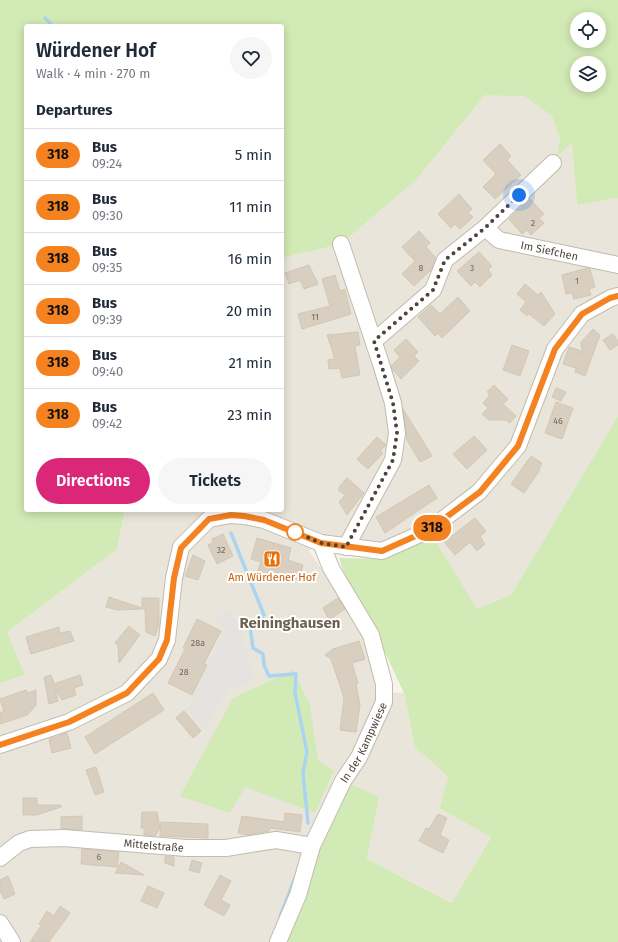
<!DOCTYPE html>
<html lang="en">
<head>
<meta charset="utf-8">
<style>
	:root { --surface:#fff; --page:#f6f6f7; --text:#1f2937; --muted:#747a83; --line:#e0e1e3; --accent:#db2777 }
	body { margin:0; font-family:"Fira Sans",sans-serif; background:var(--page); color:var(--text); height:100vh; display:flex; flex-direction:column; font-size:15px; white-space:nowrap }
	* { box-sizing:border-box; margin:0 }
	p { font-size:13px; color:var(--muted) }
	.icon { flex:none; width:22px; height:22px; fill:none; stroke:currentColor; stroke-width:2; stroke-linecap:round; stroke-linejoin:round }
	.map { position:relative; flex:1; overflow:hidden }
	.sheet { position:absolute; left:24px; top:24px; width:260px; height:488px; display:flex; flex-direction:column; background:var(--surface); border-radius:4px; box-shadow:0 2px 10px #0003 }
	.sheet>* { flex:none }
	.badge { padding:0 8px; border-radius:13px; font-size:14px; line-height:26px }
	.buttons { position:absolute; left:570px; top:12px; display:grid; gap:8px }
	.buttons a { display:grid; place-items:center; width:36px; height:36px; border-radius:50%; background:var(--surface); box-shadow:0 2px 10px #0003; font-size:20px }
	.you { position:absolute; width:20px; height:20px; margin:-10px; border:3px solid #fff; border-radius:50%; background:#1a73e8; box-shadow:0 0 0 6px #1a73e833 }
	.map>.badge { position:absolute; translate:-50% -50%; box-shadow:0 0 0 2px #fff }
	h2 { padding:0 12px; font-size:15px; line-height:36px }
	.round { display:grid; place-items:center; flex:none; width:42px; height:42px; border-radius:21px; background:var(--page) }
	.headline { display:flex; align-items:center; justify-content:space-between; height:68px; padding:0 12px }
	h1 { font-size:19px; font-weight:600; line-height:30px }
	.primary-button { display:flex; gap:8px; margin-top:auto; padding:8px 12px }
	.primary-button a { flex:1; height:46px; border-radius:24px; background:var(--accent); color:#fff; font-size:16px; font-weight:600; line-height:46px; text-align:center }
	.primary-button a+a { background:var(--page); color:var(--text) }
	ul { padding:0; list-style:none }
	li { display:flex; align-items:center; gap:12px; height:52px; padding:0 12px; border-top:1px solid var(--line) }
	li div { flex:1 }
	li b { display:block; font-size:15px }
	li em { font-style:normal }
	li .badge { min-width:44px; font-weight:700; text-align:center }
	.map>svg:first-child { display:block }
</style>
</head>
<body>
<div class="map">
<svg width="618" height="942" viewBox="0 0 618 942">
	<rect width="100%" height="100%" fill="#f6f3ec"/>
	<path fill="#eae5da" d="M500 94 524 96 552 116 560 139 558 157 572 142 577 205 618 198V416L511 595 477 610 424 522 381 543 330 535 309 551 345 601 368 640 380 692 404 693 415 747 448 777 491 836 453 903 367 859 379 797 278 942H0V683L25 675 7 632 117 549 125 510H282V258L341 244 416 180 485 95Z"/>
	<path fill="#d2eab5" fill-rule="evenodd" d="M0 0H618V198L577 205 572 143 557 157 560 139 552 116 524 96 485 95 416 180 341 244 282 258V26H26V510H125L117 549 7 632 25 675 0 683ZM577 19H599V41H577ZM577 63H599V85H577Z
		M618 416V942H278L343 781 379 797 367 859 452 903 491 837 440 808 448 777 415 747 404 693 378 637 349 587 339 558 378 559 432 535 477 609 511 595Z
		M293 670 310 705 318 760 334 771 315 813 245 787 230 813 180 796 233 698Z"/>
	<path fill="#e5e3e0" d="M229 609 243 631V640L255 680 239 687 228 689 205 730 187 709 224 631 216 618Z"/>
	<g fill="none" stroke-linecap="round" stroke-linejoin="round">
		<path stroke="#a9d4f2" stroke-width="3.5" d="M45 18 53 26
			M231 533 264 615 250 627 253 648 263 654 264 665 269 676 296 674 295 693 307 752 303 773 308 823
			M280 917 295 878"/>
	</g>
	<path fill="#d8cfc1" stroke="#d3c7b4" d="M500 144 511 156 507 160 521 175 495 199 483 187 496 174 483 160Z
		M459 194 472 209 468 213 473 217 460 229 455 224 451 228 438 214Z
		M530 199 544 214 539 218 544 223 531 235 527 230 522 234 509 219Z
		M419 231 430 243 426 247 436 258 431 270 414 286 402 274 415 261 402 247Z
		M479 252 492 266 488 270 492 275 480 287 475 282 471 286 457 271Z
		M309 265 318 284 304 289 300 280 289 284 285 273Z
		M588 268 590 269 595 287 589 289 591 295 574 299 572 293 566 294 562 275Z
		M335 275 340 291 345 289 351 314 302 329 298 314 330 306 322 279Z
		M525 284 538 295 541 292 555 314 544 326 529 314 527 316 520 310 526 302 517 294Z
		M458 297 470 311 442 338 438 333 435 336 418 317 431 305 440 314Z
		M593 329 600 335 585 376 575 372 576 368 563 364 569 347 579 350 582 355 581 342Z
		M358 332 360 345 355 346 360 375 342 378 340 368 329 369 328 360 335 359 327 335Z
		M613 334 618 341V345L610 350 603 340Z
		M406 339 418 352 414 356 419 361 401 379 393 370 391 366 400 357 394 350Z
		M512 345 529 351 520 376 503 370Z
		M494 385 508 399 503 404 516 416 510 423 506 420H489L482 414 488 408 483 403 490 395 487 392Z
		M556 388 566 392 561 401 552 397Z
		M556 402 573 408 562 439 545 433Z
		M403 409 432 456 420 462 407 440Z
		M474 436 487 450 467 469 453 454Z
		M377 437 386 445 380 451 383 453 368 469 357 459Z
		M531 456 542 463 539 469 540 470 524 493 511 484Z
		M347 478 364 493 347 515 339 502 345 495 338 490 340 488 339 487Z
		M429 485 437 498 385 533 376 517Z
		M475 518 486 531 480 537 485 544 477 551 470 542 455 555 444 542Z
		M223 534 233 556 217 564 208 545 213 543 212 539Z
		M257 538 291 548 288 560 303 565 299 580 272 571 270 576 257 573 261 562 251 559Z
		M193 555 205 561 198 580 185 576Z
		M109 597 142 608V609L118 610 106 607Z
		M142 598H159V624L155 636 146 632 145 608 142 609Z
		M338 598 345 609 329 620 323 608Z
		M197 619 221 631 204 664 207 665 192 695 168 683 185 649 183 648Z
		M129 626 140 635 119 663 118 646 115 643Z
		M59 627 60 633 70 631 74 641 31 654 26 637Z
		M359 641 365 659 352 663 358 683 356 684 360 705 356 732 340 730 344 698 331 659 325 655 333 649Z
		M51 675 54 684 80 675 83 685 74 688 76 695 62 700 55 689 58 701 49 704 44 677Z
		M26 690 28 693 36 690V705L27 715 0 724V713L4 711 0 699Z
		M153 693 164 710 95 754 85 737Z
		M184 711 201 731 193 738 176 718Z
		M67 733 71 748 52 753 49 739Z
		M96 767 104 792 95 795 86 770Z
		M23 798H37V805H61V807L37 815H23Z
		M142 812H157L160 828 155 836 144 835V828H141Z
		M285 813 302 815 300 832 270 828 269 831 248 835 238 833 242 816 284 822Z
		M438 814 447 818 440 835 449 840 443 853 419 841 426 828 429 829Z
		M82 816V830L61 829V817Z
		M161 822 208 824V838L160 836Z
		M82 849 119 852 117 867 81 864Z
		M165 856 174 857V866L165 863Z
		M192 860 202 863 199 873 189 870Z
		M121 862 144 875 115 873Z
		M220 875 231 881 221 900 230 905 224 916 204 905Z
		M8 876 15 894 4 899 0 891V880Z
		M148 886 164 893 157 908 141 901Z
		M60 906 70 913 49 942H30L41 926 39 924 47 911 54 916Z"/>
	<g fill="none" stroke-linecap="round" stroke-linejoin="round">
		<g stroke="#c2bbae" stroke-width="18">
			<g id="minor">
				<path id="s1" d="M485 228 499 240 618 265"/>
				<path d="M341 244 381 364 393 403 397 433 393 460 346 547"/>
				<path d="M374 341 433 290 445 260 485 228 553 163"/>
				<path d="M0 745 69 722 127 693 159 659 167 640 174 578 181 547 209 519 231 515 244 516 264 520 321 543 382 551 429 530 479 492 518 446 555 349 582 314 611 298 618 296"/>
				<path id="s2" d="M0 858 19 843 30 839 64 838 186 848H226L276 840 312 846"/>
				<path d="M0 923 12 942"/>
				<path id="s3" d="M278 942 298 895 312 846 343 781 359 757 384 702V684L371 635 331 568 321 543"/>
			</g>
		</g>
		<use href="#minor" stroke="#fff" stroke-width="16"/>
	</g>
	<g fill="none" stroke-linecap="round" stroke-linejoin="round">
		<g stroke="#fff" stroke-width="9">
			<path id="line" d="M0 745 69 722 127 693 159 659 167 640 174 578 181 548 209 519 231 515 244 516 264 520 321 543 382 551 429 530 480 492 518 446 555 349 582 314 610 298 618 296"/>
		</g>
		<use href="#line" stroke="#f58220" stroke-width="6"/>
		<path stroke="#4b4439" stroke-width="4" stroke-dasharray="0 7.2" d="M295 532 321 543 346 547 393 460 397 433 393 403 374 341 433 290 445 260 485 228 519 195"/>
	</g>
	<defs>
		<g id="restaurant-square" transform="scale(0.9)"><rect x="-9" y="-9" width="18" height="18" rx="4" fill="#e8710a" stroke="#fff"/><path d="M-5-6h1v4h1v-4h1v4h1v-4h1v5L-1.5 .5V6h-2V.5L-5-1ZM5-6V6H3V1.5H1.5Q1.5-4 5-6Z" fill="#fff"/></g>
	</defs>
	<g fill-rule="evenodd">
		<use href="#restaurant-square" x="272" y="559"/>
	</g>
	<circle fill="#fff" stroke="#f58220" stroke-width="2" cx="295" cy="532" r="8"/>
	<g text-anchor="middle" stroke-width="4" stroke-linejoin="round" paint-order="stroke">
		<g font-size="9" fill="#6e675b">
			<text x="533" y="226">2</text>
			<text x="421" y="271">8</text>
			<text x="472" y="271">3</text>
			<text x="577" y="284">1</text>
			<text x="315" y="320">11</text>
			<text x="558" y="424">46</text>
			<text x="221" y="553">32</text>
			<text x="198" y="646">28a</text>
			<text x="184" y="675">28</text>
			<text x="99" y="860">6</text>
		</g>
		<g font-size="11" fill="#4b4439" stroke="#fff">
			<text dy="4" stroke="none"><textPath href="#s1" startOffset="70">Im Siefchen</textPath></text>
			<text dy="4" stroke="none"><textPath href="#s3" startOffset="218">In der Kampwiese</textPath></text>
			<text dy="4" stroke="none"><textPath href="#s2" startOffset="160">Mittelstraße</textPath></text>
		</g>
		<g font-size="11" fill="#c56008" stroke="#fff">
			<text x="272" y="581">Am Würdener Hof</text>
		</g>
		<g font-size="15" font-weight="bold" fill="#6e6250" stroke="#fff">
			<text x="290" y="628">Reininghausen</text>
		</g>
	</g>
</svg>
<div class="buttons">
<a><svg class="icon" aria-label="locate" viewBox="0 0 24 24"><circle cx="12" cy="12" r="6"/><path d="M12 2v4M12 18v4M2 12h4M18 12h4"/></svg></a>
<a><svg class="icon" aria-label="layers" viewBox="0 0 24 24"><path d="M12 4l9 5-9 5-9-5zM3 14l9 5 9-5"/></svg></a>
</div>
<div class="you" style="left:519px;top:195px"></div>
<b class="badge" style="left:432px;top:528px;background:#f58220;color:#111">318</b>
<section class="sheet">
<div class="headline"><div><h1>Würdener Hof</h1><p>Walk · 4 min · 270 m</p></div><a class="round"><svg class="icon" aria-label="heart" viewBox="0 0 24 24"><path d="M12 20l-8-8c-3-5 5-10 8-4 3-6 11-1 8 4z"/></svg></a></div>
<h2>Departures</h2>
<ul>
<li><span class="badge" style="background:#f58220;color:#111">318</span><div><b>Bus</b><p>09:24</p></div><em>5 min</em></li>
<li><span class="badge" style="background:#f58220;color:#111">318</span><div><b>Bus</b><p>09:30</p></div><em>11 min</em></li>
<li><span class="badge" style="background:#f58220;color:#111">318</span><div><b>Bus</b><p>09:35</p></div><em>16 min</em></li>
<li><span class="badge" style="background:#f58220;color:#111">318</span><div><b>Bus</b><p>09:39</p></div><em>20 min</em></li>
<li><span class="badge" style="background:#f58220;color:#111">318</span><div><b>Bus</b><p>09:40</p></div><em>21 min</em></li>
<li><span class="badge" style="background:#f58220;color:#111">318</span><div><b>Bus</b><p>09:42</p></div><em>23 min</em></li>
</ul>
<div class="primary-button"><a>Directions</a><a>Tickets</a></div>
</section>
</div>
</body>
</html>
